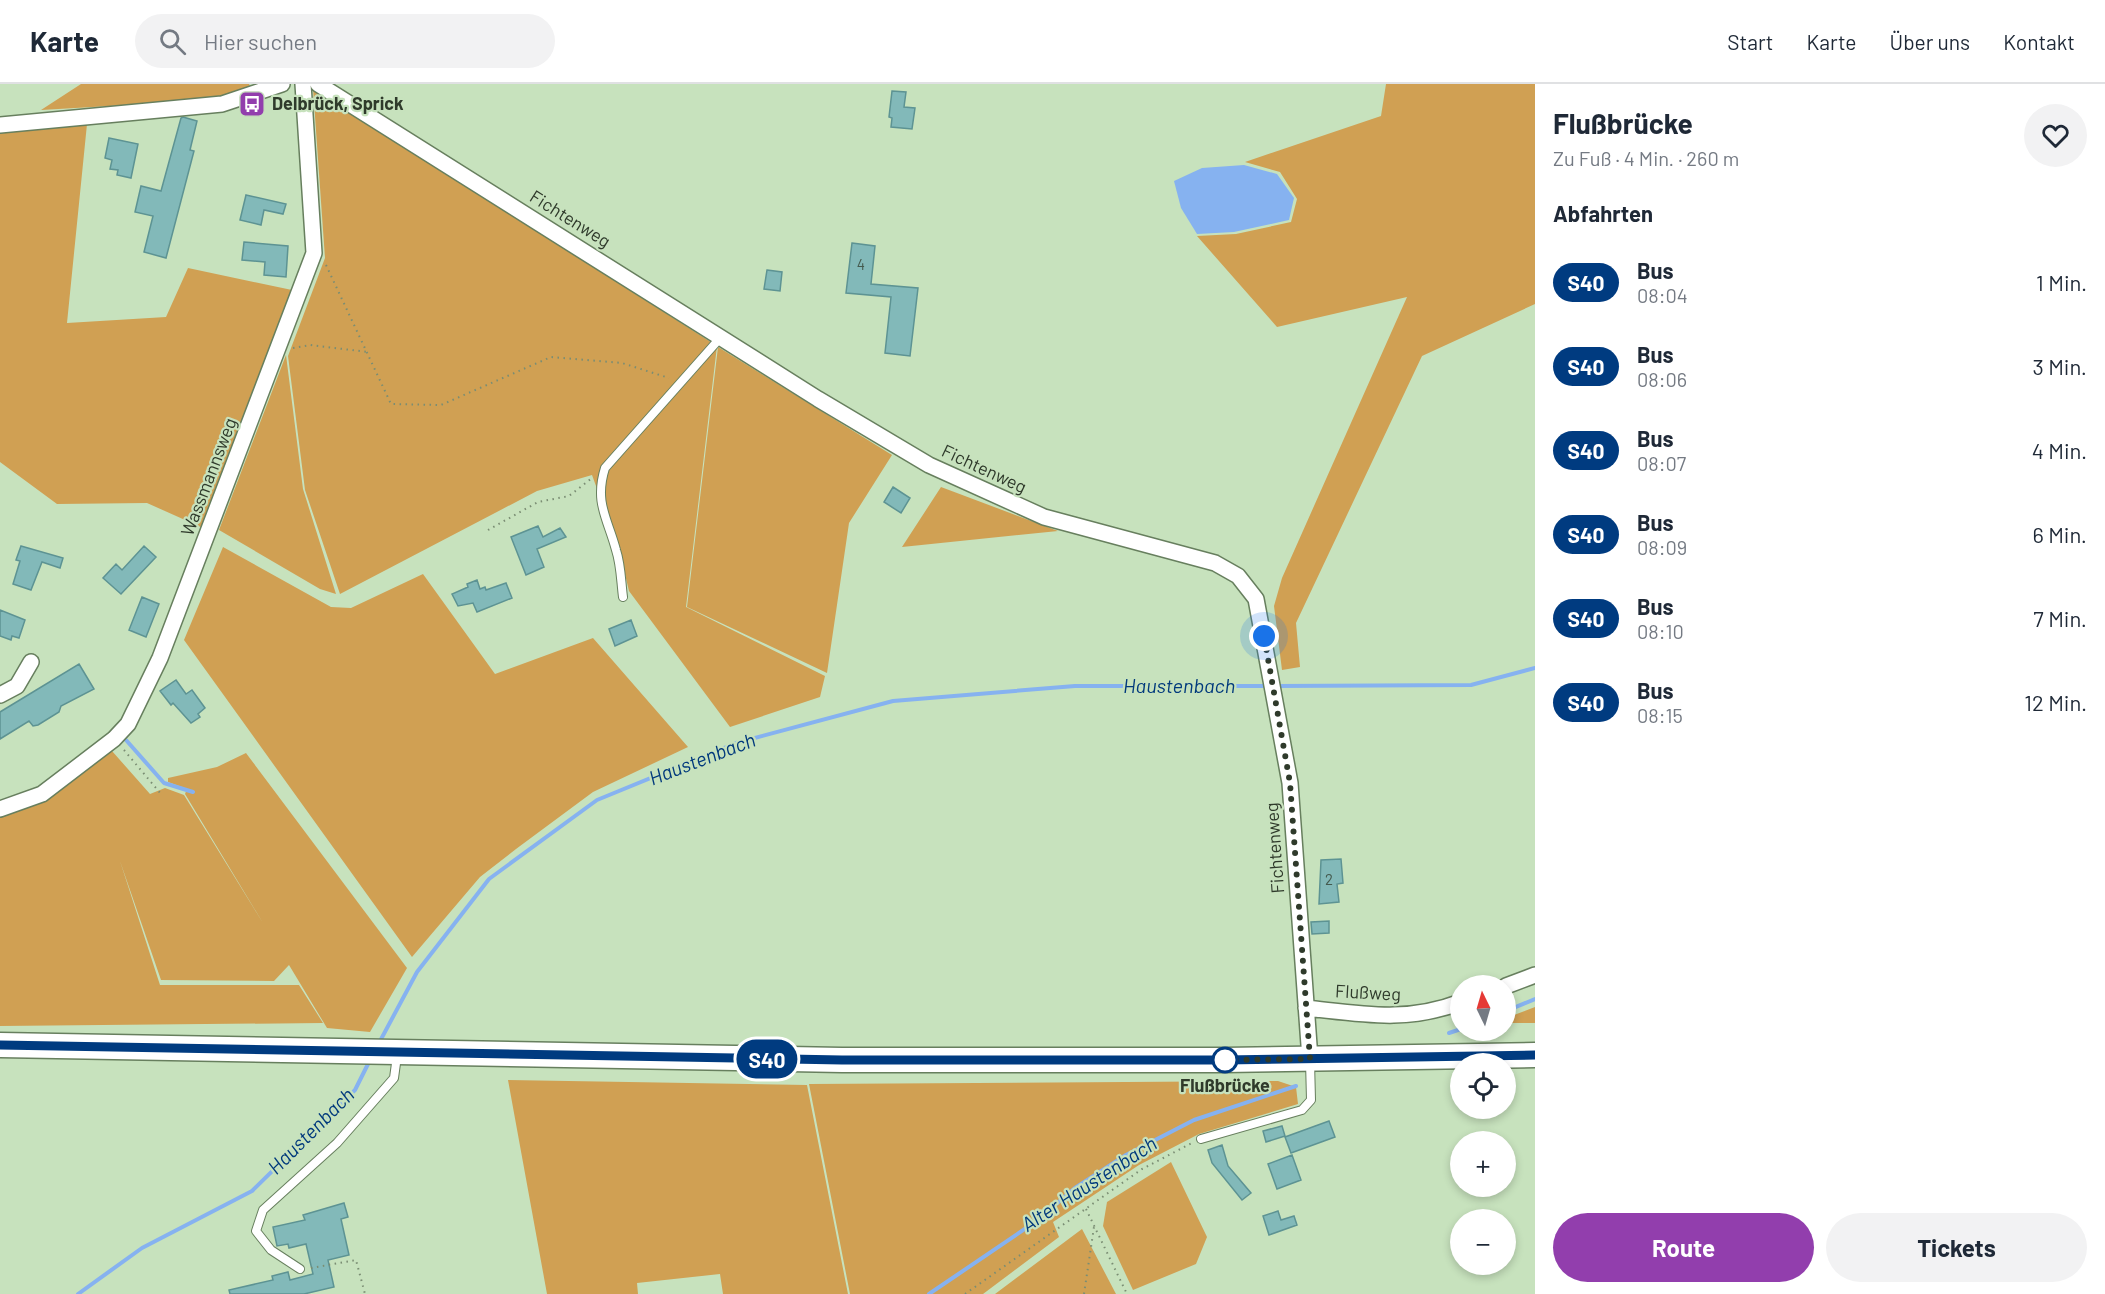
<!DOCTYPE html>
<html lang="de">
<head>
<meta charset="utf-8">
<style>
	:root { --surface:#fff; --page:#f2f2f3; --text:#1f2937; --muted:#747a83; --line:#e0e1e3; --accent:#923ead }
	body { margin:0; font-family:Barlow,sans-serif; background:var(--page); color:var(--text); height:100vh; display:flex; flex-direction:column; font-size:22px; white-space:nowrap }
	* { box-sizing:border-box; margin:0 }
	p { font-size:20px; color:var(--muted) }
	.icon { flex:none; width:33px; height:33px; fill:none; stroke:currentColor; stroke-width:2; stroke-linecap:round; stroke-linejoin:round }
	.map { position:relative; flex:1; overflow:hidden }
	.panel { display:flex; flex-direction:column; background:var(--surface); width:570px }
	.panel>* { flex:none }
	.badge { padding:0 12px; border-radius:20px; font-size:21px; line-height:39px }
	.needle { width:39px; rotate:355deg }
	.fabs { position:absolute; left:1450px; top:891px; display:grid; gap:12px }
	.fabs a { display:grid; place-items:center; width:66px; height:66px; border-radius:50%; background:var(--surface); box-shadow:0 3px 9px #0003; font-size:30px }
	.you { position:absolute; width:30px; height:30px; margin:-15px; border:4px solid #fff; border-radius:50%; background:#1a73e8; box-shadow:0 0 0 9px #1a73e833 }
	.map>.badge { position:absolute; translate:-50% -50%; box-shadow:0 0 0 3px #fff }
	h2 { padding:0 18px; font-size:22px; line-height:54px }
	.round { display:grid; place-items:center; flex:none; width:63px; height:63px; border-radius:32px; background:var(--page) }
	.overview { display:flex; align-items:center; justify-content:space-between; height:102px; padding:0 18px }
	h1 { font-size:28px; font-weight:700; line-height:45px }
	.button { display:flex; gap:12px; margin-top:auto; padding:12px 18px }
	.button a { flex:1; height:69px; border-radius:36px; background:var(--accent); color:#fff; font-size:24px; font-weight:700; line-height:69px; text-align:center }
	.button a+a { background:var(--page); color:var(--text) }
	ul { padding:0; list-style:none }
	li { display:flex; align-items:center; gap:18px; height:84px; padding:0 18px }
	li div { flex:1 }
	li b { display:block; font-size:22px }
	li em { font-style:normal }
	li .badge { min-width:66px; font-weight:700; text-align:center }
	header { display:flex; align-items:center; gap:36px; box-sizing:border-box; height:84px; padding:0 30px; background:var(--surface); border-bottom:2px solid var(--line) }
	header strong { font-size:28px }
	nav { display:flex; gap:33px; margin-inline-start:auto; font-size:21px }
	.search { width:420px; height:54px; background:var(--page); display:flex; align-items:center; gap:15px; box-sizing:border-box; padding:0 21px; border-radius:33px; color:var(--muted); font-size:22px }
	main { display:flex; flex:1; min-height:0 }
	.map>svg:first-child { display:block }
</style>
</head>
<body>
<header>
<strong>Karte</strong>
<div class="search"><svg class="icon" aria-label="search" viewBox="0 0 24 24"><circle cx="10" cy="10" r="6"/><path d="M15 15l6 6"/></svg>Hier suchen</div>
<nav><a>Start</a><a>Karte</a><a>Über uns</a><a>Kontakt</a></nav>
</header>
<main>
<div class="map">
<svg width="1535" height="1210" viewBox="0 0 1535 1210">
	<rect width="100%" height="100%" fill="#c7e2bd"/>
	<path fill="#d0a053" d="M81 0H249L250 2 213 16 41 26Z
		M1386 0H1535V220L1422 272 1296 539 1300 583 1282 586 1274 522 1282 494 1407 213 1277 243 1197 152 1236 150 1291 138 1297 115 1280 88 1245 78 1381 32Z
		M313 4 717 262 686 523 825 592 820 613 730 643 629 507 619 465 592 391 537 407 340 510 305 406 288 272 325 174Z
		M87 40 67 239 166 233 188 184 292 206 203 444 147 419 57 420 0 378V49Z
		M718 263 892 371 849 439 827 589 687 523Z
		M286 271 303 405 336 510 320 505 219 446Z
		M941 403 1058 447 902 463Z
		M223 463 331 523 351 524 423 490 495 590 593 554 688 663 593 708 516 765 480 793 412 873 184 556Z
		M112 667 150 710 165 704 184 711 263 839 185 710 187 705 168 698V694L217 683 246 669 407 884 370 948 327 944 289 881 274 897 161 896 120 777 160 901H299L323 939 0 942V733L46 716Z
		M1535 923V939H1506V934Z
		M508 996 807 1001 848 1210H723L720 1190 637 1199 638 1210H547Z
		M1278 997 1296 1003 1298 1020 1199 1050 1139 1081 1053 1138 1059 1153 983 1210H850L809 1000Z
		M1171 1078 1207 1153 1196 1180 1133 1206 1103 1142 1107 1118Z
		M1082 1145 1116 1210H995Z"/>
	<path fill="#86b2f0" d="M1244 81 1277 90 1294 114 1289 136 1234 148 1197 150 1181 124 1174 97 1202 84Z"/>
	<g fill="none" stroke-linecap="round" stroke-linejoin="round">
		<path stroke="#86b2f0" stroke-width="4" d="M1277 602 1471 601 1535 584
			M126 656 164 699 193 708
			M1506 927 1535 915
			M1449 949 1461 945
			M379 959 417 888 489 795 597 716 736 659 893 617 1075 602H1270
			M78 1210 142 1164 252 1107 355 1006 370 976
			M929 1210 1035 1138 1075 1104 1126 1071 1194 1036 1296 1002"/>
	</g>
	<path fill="#82b9b9" stroke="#5d9393" stroke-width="1.5" d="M892 7 906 8 904 23 915 24 912 45 891 43 892 34 889 33Z
		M183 33 197 37 190 66 194 67 166 174 144 168 153 132 135 128 141 102 161 107 181 34Z
		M109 54 138 60 131 94 117 91 118 86 110 85 112 76 105 74Z
		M246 111 286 120 283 130 264 126 261 141 240 136Z
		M244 158 288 162 286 193 264 191 265 178 242 176Z
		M852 159 875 162 871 200 918 204 910 272 885 269 891 213 846 209Z
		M767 186 782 188 780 207 764 205Z
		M893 403 910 414 901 429 884 418Z
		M538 442 543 453 560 444 566 453 537 465 544 483 526 491 511 453Z
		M21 462 63 474 60 484 42 478 31 506 13 500 20 477 16 476Z
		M144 462 156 473 121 510 103 494 116 480 122 486Z
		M477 496 480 505 485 503 486 506 506 499 512 514 477 528 473 519 458 522 452 510 468 503 467 500Z
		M142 513 159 520 146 553 129 546Z
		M0 526 25 536 19 554 12 552 11 556 0 552Z
		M631 536 637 552 615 562 609 545Z
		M79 580 94 605 61 622 59 628 38 641 33 642 29 637 0 655V628Z
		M176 596 186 610 192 606 205 624 198 630 200 633 191 639 173 619 171 621 160 607Z
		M1341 775 1343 799 1337 800 1339 818 1319 820 1321 776Z
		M1329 837V849L1312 850 1311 838Z
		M1329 1037 1335 1053 1291 1069 1285 1053Z
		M1282 1042 1285 1052 1266 1058 1263 1047Z
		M1222 1061 1228 1082 1251 1109 1242 1116 1212 1079 1208 1066Z
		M1292 1071 1301 1096 1277 1105 1268 1080Z
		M344 1119 348 1133 341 1135 349 1171 328 1176 334 1203 304 1210H230L229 1206 273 1196 272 1192 288 1188 290 1196 313 1190 306 1160 289 1164 288 1160 277 1162 273 1143 305 1136 303 1131Z
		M1278 1127 1281 1136 1294 1132 1297 1141 1269 1151 1263 1132Z"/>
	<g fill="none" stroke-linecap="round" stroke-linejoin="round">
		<g stroke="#677f5e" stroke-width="10">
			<path id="service" d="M623 513C621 498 621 481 616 466 608 435 594 419 605 384L721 253
				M1201 1055 1302 1026 1311 1016 1310 977
				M300 1185 271 1166 256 1147 263 1126 337 1059 394 994 397 972"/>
		</g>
		<g stroke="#677f5e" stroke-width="18">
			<path id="minor" d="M318 0 818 315 929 381 1044 433 1215 479 1238 492 1256 515 1290 699 1310 975
				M0 41 222 20 282 0
				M0 611 17 602 31 578
				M0 725 42 710 114 655 128 640 160 574 314 169 303 0
				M1506 902 1535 891
				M1306 924C1363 930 1406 939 1461 918"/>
		</g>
		<g stroke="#677f5e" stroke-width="27">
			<path id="primary" d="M0 961 842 976H1225L1535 971"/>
		</g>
		<path stroke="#7a8d73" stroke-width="2" stroke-dasharray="1.5 4.5" stroke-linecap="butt" d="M326 181 391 320 441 321 551 273 622 279 669 294
			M293 264 310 261 368 268
			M488 446 538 418 569 412 592 394
			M124 666 161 710
			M1086 1125 1127 1210
			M311 1184 356 1176 365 1210
			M965 1210 1142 1085 1192 1059
			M1084 1210 1094 1143"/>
		<use href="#service" stroke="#fff" stroke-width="8"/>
		<use href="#minor" stroke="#fff" stroke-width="15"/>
		<use href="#primary" stroke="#fff" stroke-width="24"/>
	</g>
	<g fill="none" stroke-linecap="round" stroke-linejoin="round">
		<g stroke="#fff" stroke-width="14">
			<path id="line" d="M0 961 842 976H1225L1535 971"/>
		</g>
		<use href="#line" stroke="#003b80" stroke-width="9"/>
		<path stroke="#2f3a2b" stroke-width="6" stroke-dasharray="0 10.8" d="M1225 976 1310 975 1290 699 1264 552"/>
	</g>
	<defs>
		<g id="bus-square" transform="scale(1.35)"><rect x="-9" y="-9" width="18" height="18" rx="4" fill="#923ead" stroke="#c7e2bd"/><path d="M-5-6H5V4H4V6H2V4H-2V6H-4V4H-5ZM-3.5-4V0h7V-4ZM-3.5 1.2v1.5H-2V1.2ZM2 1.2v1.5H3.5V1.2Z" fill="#fff"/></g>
	</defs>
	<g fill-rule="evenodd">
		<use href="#bus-square" x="252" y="20"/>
	</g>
	<circle fill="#fff" stroke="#003b80" stroke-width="3" cx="1225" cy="976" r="12"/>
	<g text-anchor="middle" stroke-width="4.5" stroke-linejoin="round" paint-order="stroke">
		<g font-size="15" fill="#445a4e">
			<text x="861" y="186">4</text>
			<text x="1329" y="801">2</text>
		</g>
		<g font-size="18" font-weight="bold" fill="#2f3a2b" stroke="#c7e2bd" text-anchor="start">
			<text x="272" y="26">Delbrück, Sprick</text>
		</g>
		<g font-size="18" fill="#2f3a2b" stroke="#c7e2bd">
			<text transform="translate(570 135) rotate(32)" y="6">Fichtenweg</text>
			<text transform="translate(984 385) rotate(25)" y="6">Fichtenweg</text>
			<text transform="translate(209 393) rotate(-69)" y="6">Wassmannsweg</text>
			<text transform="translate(1275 764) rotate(-94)" y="6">Fichtenweg</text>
			<text transform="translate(1368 909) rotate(3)" y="6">Flußweg</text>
		</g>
		<g font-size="18" font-weight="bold" fill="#2f3a2b" stroke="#c7e2bd">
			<text x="1225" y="1008">Flußbrücke</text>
		</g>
		<g font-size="20" font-style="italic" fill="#01397c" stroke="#c7e2bd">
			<text x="1179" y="609">Haustenbach</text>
			<text transform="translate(702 675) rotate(-21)" y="7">Haustenbach</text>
			<text transform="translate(311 1047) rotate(-45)" y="7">Haustenbach</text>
			<text transform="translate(1089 1100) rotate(-33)" y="7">Alter Haustenbach</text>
		</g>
	</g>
</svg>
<div class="fabs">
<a><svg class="needle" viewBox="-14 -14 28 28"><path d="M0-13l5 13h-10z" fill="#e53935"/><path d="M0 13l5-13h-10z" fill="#747a83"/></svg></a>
<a><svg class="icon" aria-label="locate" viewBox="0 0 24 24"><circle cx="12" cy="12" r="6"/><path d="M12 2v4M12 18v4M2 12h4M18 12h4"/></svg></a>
<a>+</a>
<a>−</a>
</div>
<div class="you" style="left:1264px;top:552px"></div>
<b class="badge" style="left:767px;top:975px;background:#003b80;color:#fff">S40</b>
</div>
<section class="panel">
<div class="overview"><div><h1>Flußbrücke</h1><p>Zu Fuß · 4 Min. · 260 m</p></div><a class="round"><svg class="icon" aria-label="heart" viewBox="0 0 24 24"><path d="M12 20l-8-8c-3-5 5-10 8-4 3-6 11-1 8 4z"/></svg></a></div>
<h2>Abfahrten</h2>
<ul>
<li><span class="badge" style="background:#003b80;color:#fff">S40</span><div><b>Bus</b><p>08:04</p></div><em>1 Min.</em></li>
<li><span class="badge" style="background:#003b80;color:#fff">S40</span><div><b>Bus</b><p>08:06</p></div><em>3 Min.</em></li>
<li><span class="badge" style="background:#003b80;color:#fff">S40</span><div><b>Bus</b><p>08:07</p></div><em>4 Min.</em></li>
<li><span class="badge" style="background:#003b80;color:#fff">S40</span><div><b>Bus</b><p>08:09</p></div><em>6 Min.</em></li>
<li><span class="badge" style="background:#003b80;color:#fff">S40</span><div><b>Bus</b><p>08:10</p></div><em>7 Min.</em></li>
<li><span class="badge" style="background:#003b80;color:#fff">S40</span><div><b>Bus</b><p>08:15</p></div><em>12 Min.</em></li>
</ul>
<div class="button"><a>Route</a><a>Tickets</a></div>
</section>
</main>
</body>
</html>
